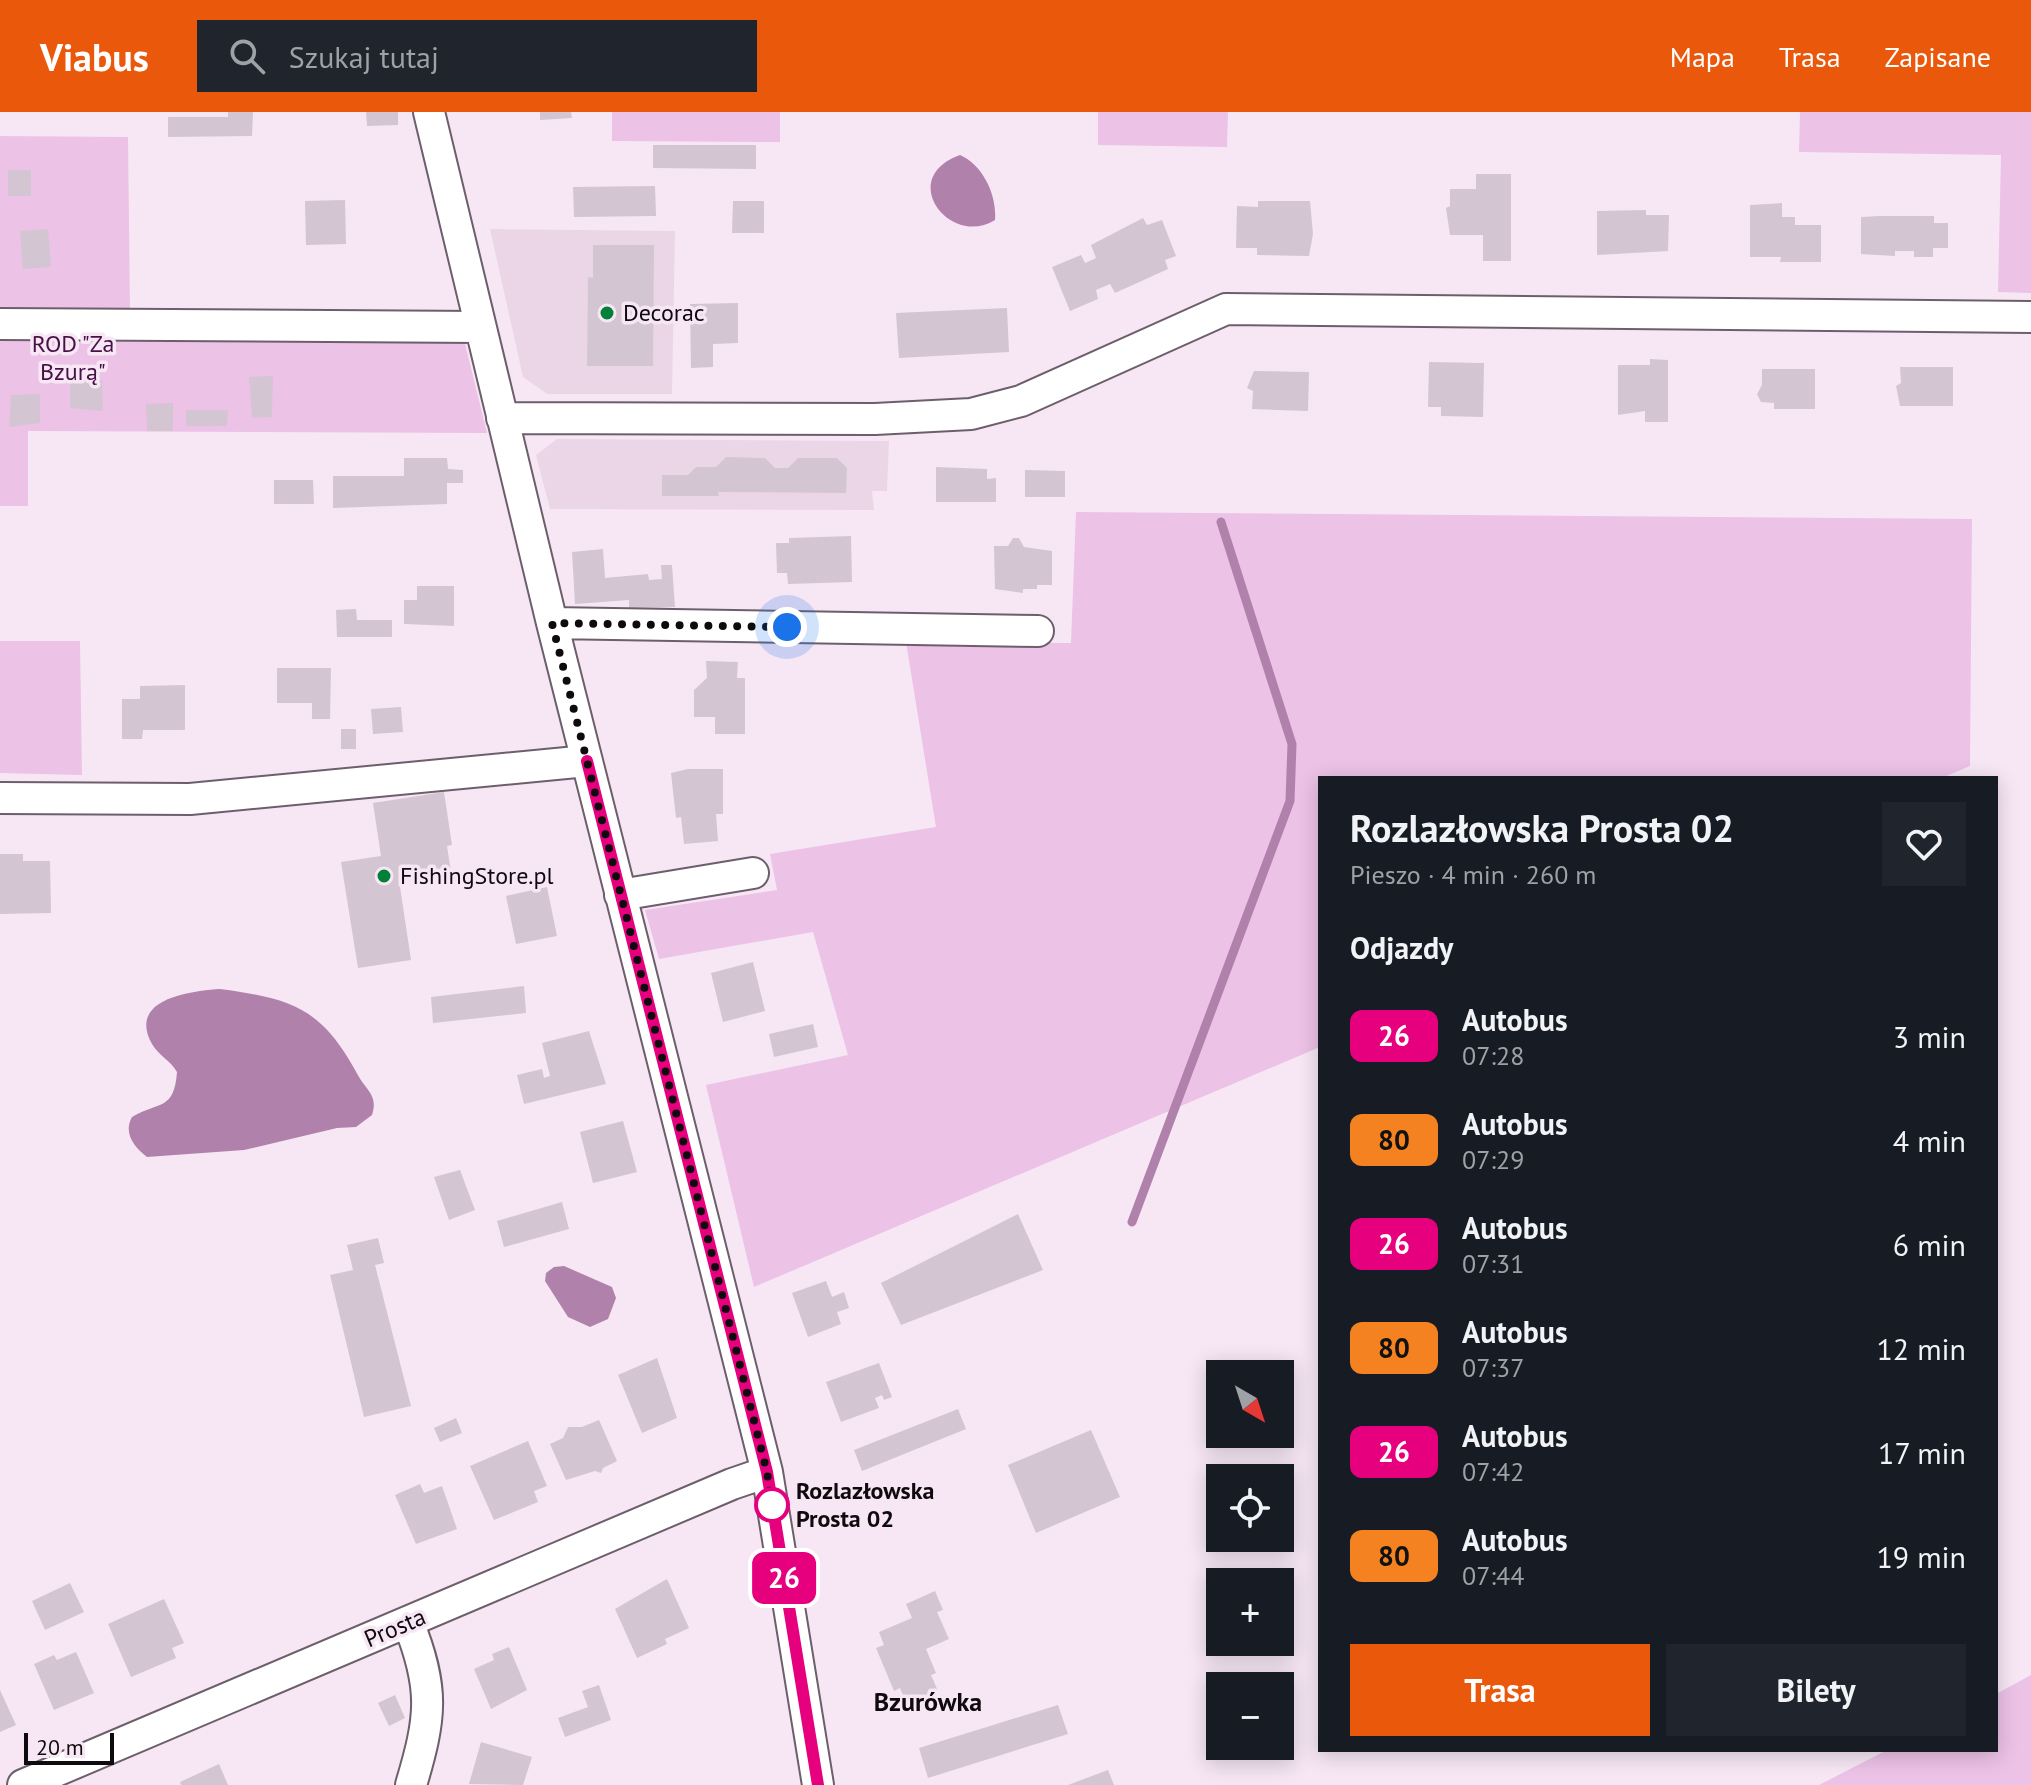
<!DOCTYPE html>
<html lang="pl">
<head>
<meta charset="utf-8">
<style>
	:root { --surface:#171b24; --page:#20242c; --text:#f1f3f6; --muted:#9ea1a6; --accent:#ea580c }
	body { margin:0; font-family:"PT Sans",sans-serif; background:var(--page); color:var(--text); height:100vh; display:flex; flex-direction:column; font-size:30px; white-space:nowrap }
	* { box-sizing:border-box; margin:0 }
	p { font-size:26px; color:var(--muted) }
	.icon { flex:none; width:44px; height:44px; fill:none; stroke:currentColor; stroke-width:2; stroke-linecap:round; stroke-linejoin:round }
	.map { position:relative; flex:1; overflow:hidden }
	.drawer { position:absolute; left:1318px; top:664px; width:680px; height:976px; display:flex; flex-direction:column; background:var(--surface); border-radius:0px; box-shadow:0 4px 20px #0003 }
	.drawer>* { flex:none }
	.badge { padding:0 16px; border-radius:12px; font-size:28px; line-height:52px }
	.needle { width:52px; rotate:141deg }
	.fabs { position:absolute; left:1206px; top:1248px; display:grid; gap:16px }
	.fabs a { display:grid; place-items:center; width:88px; height:88px; border-radius:0px; background:var(--surface); box-shadow:0 4px 20px #0003; font-size:40px }
	.scale { position:absolute; left:24px; bottom:20px; width:90px; box-sizing:border-box; padding-left:8px; border:4px solid #0f0a0e; border-top:0; font-size:22px; line-height:28px; white-space:nowrap; color:#0f0a0e; -webkit-text-stroke:6px #f7e7f5; paint-order:stroke }
	.you { position:absolute; width:40px; height:40px; margin:-20px; border:6px solid #fff; border-radius:50%; background:#1a73e8; box-shadow:0 0 0 12px #1a73e833 }
	.map>.badge { position:absolute; translate:-50% -50%; box-shadow:0 0 0 4px #fff }
	h2 { padding:0 32px; font-size:30px; line-height:72px }
	.round { display:grid; place-items:center; flex:none; width:84px; height:84px; border-radius:0px; background:var(--page) }
	.headline { display:flex; align-items:center; justify-content:space-between; height:136px; padding:0 32px }
	h1 { font-size:38px; font-weight:700; line-height:60px }
	.button { display:flex; gap:16px; margin-top:auto; padding:16px 32px }
	.button a { flex:1; height:92px; border-radius:0px; background:var(--accent); color:#fff; font-size:32px; font-weight:700; line-height:92px; text-align:center }
	.button a+a { background:var(--page); color:var(--text) }
	ul { padding:0; list-style:none }
	li { display:flex; align-items:center; gap:24px; height:104px; padding:0 32px }
	li div { flex:1 }
	li b { display:block; font-size:30px }
	li em { font-style:normal }
	li .badge { min-width:88px; font-weight:700; text-align:center }
	header { display:flex; align-items:center; gap:48px; box-sizing:border-box; height:112px; padding:0 40px; background:var(--accent); color:#fff }
	header strong { font-size:38px }
	nav { display:flex; gap:44px; margin-inline-start:auto; font-size:28px }
	.search { width:560px; height:72px; background:var(--page); display:flex; align-items:center; gap:20px; box-sizing:border-box; padding:0 28px; border-radius:0px; color:var(--muted); font-size:30px }
	.map>svg:first-child { display:block }
</style>
</head>
<body>
<header>
<strong>Viabus</strong>
<div class="search"><svg class="icon" aria-label="search" viewBox="0 0 24 24"><circle cx="10" cy="10" r="6"/><path d="M15 15l6 6"/></svg>Szukaj tutaj</div>
<nav><a>Mapa</a><a>Trasa</a><a>Zapisane</a></nav>
</header>
<div class="map">
<svg width="2031" height="1673" viewBox="0 0 2031 1673">
	<rect width="100%" height="100%" fill="#f7e7f5"/>
	<path fill="#ebd6e8" d="M490 117 675 119 672 282H547L523 265Z
		M557 327 889 329 887 379H872L874 398 550 397 536 343Z"/>
	<path fill="#ecc2e7" d="M612 0H780V30L612 29Z
		M1098 0H1228L1227 35 1098 33Z
		M1800 0H2031V181L1998 180 2001 43 1799 40Z
		M0 24 128 25 130 199H457L487 321 28 319V394H0Z
		M1076 400 1972 407 1970 654 1942 666H1320V935L754 1175 706 973 848 943 813 820 659 847 645 798 777 778 770 742 936 715 906 530 1071 531Z
		M0 529H80L82 663 0 661Z
		M2031 1563V1673H1819L1887 1638H1996V1582Z"/>
	<path fill="#b082ab" d="M960 43C983 53 997 83 995 108 950 136 896 66 960 43Z
		M220 877C294 887 322 896 359 965 368 980 378 984 372 1003L356 1015 337 1016 244 1038 147 1045C134 1035 123 1021 132 1005 159 989 174 999 177 960 170 948 158 943 152 932 127 887 190 879 220 877Z
		M564 1154 612 1175 616 1186 608 1207 590 1215 568 1205 545 1169 546 1161 554 1155Z"/>
	<g fill="none" stroke-linecap="round" stroke-linejoin="round">
		<path stroke="#b082ab" stroke-width="9" d="M1132 1110 1290 689 1292 632 1221 410"/>
	</g>
	<path fill="#d4c5d2" d="M228 0H253L252 24 168 25V5H228Z
		M366 0H398V13L367 14Z
		M540 0H571L572 6 540 8Z
		M653 33H756V57L653 56Z
		M8 58H31V84H8Z
		M1476 62H1511V149H1483V123H1450L1446 96 1450 94V77H1476Z
		M655 74 656 104 574 105 573 75Z
		M345 88 346 132 306 133 305 89Z
		M733 89H764V121H732Z
		M1258 89H1310L1313 122 1309 144 1257 143V136H1236L1237 94 1258 95Z
		M1782 91V105H1795V113H1821V150H1780L1781 145H1750V93Z
		M1646 98V103H1669L1668 139 1597 143V99Z
		M1879 104H1934V111H1948V136H1933V145H1914V139H1895V144L1861 142V105Z
		M1143 106 1147 113 1162 108 1176 144 1165 148 1168 157 1115 181 1110 172 1096 178 1098 187 1070 199 1052 155 1081 143 1085 151 1096 146 1091 133Z
		M48 117 51 155 23 157 20 119Z
		M593 133H654L653 254H587L588 165 593 166Z
		M738 191V231L713 232V255L691 256 690 192Z
		M1007 196 1009 240 899 246 896 201Z
		M1650 247 1668 248V310H1645V299L1618 303V253H1650Z
		M1429 250 1484 251 1483 305 1441 304V295H1428Z
		M1900 255H1953V294H1900L1896 274 1901 271Z
		M1762 257H1815V297H1774V291L1761 290 1757 282 1762 273Z
		M1254 259 1309 260 1308 299 1252 297 1253 279 1247 276Z
		M273 264 272 305 252 306 249 265Z
		M70 268H102L103 299 70 296Z
		M40 282V311L9 315 11 283Z
		M173 291V319H147L146 292Z
		M186 298H228L227 314H186Z
		M726 345 765 346 775 356H788L798 346H837L847 356 846 381 718 380 719 384H662V363H688L696 355H716Z
		M404 346H447L448 357 463 358V371H447V392L333 396V364H404Z
		M936 355 987 357V367L996 366V390H936Z
		M1025 358 1065 359V385H1025Z
		M274 368H313L314 392H274Z
		M851 424 852 470 788 472 787 461H777L776 431H789V426Z
		M1013 426H1019L1024 435 1052 439V473H1037V477H1023V481L995 477 994 434H1008Z
		M603 437 605 466 648 462 649 468 662 467 661 453H672L675 495 629 496V488L575 492 572 440Z
		M417 474H454V514L404 512V488H417Z
		M356 497 357 508H392V525H337L336 498Z
		M706 549 738 550 737 566H745V622H715V605H694V578L707 566Z
		M277 556H331L330 607H312V591H277Z
		M185 573V618H143L142 627H122V587H140V574Z
		M401 595 403 620 373 622 371 597Z
		M341 617H356V637H341Z
		M688 657H723V702H716L718 729 684 732 681 705 676 706 671 661Z
		M444 680 452 733 447 734 451 760 399 768 411 848 358 856 341 750 381 744 373 691Z
		M0 742H23V749H50L51 801 0 802Z
		M547 775 557 824 516 832 506 784Z
		M753 850 765 899 723 910 711 861Z
		M524 874 526 901 433 911 431 885Z
		M813 912 818 935 774 945 769 922Z
		M589 919 606 972 524 992 517 963 542 957 544 966 550 964 542 931Z
		M623 1009 637 1060 593 1071 580 1020Z
		M460 1058 475 1098 449 1108 434 1065Z
		M562 1090 569 1117 504 1135 497 1109Z
		M1018 1102 1043 1158 901 1213 881 1171Z
		M378 1126 384 1151 375 1153 411 1294 364 1305 330 1163 353 1158 347 1133Z
		M826 1169 832 1185 844 1180 849 1196 837 1200 841 1212 808 1225 792 1181Z
		M657 1246 677 1306 642 1321 618 1263Z
		M879 1251 892 1285 884 1288 882 1283 875 1286 879 1296 841 1310 826 1270Z
		M958 1297 966 1317 862 1359 854 1338Z
		M456 1306 462 1321 440 1330 434 1316Z
		M599 1308 617 1349 603 1356 601 1361 595 1359 566 1368 550 1332 563 1326 568 1315H582Z
		M1091 1318 1120 1385 1036 1421 1008 1353Z
		M528 1329 547 1374 534 1379 538 1390 494 1408 470 1354Z
		M420 1372 424 1381 442 1374 457 1417 416 1432 395 1383Z
		M667 1467 689 1516 665 1527 667 1532 637 1546 615 1497Z
		M70 1471 84 1500 45 1518 32 1489Z
		M935 1479 943 1498 937 1500 949 1527 926 1537 936 1561 931 1563 938 1579 907 1592 900 1576 894 1579 876 1536 884 1533 879 1520 912 1506 906 1492Z
		M164 1487 184 1531 172 1536 176 1546 131 1565 108 1512Z
		M509 1535 527 1578 491 1597 474 1557 494 1548 492 1542Z
		M76 1540 94 1581 54 1598 34 1552 54 1543 57 1548Z
		M599 1573 611 1608 565 1625 558 1606 588 1595 582 1579Z
		M0 1578 16 1613 0 1620Z
		M395 1583 405 1606 389 1614 378 1591Z
		M1058 1593 1068 1622 928 1666 919 1636Z
		M481 1630 532 1645 523 1673 469 1672Z
		M219 1652 228 1673H181L180 1670Z
		M1108 1658 1114 1673H1068Z"/>
	<g fill="none" stroke-linecap="round" stroke-linejoin="round">
		<g stroke="#6c5f6b" stroke-width="34">
			<path id="minor" d="M429 0 552 511 767 1360 818 1673
				M0 212 479 215
				M502 306 875 307 971 302 1021 289 1226 197 2031 205
				M552 511 1038 519
				M0 686 190 687 587 649
				M620 783 753 761
				M408 1510C435 1577 431 1606 411 1673
				M23 1673 732 1372 767 1360"/>
		</g>
		<use href="#minor" stroke="#fff" stroke-width="30"/>
	</g>
	<g fill="none" stroke-linecap="round" stroke-linejoin="round">
		<g stroke="#fff" stroke-width="18">
			<path id="line" d="M587 649 767 1360 818 1673"/>
		</g>
		<use href="#line" stroke="#e6007e" stroke-width="12"/>
		<path stroke="#0f0a0e" stroke-width="8" stroke-dasharray="0 14.4" d="M772 1393 767 1360 552 511 787 515"/>
	</g>
	<g fill="#008039" stroke="#f7e7f5" stroke-width="3">
		<circle cx="607" cy="201" r="8"/>
		<circle cx="384" cy="764" r="8"/>
	</g>
	<circle fill="#fff" stroke="#e6007e" stroke-width="4" cx="772" cy="1393" r="16"/>
	<g text-anchor="middle" stroke-width="7" stroke-linejoin="round" paint-order="stroke">
		<g font-size="24" fill="#0f0a0e" stroke="#f7e7f5" text-anchor="start">
			<text x="623" y="209">Decorac</text>
			<text x="400" y="772">FishingStore.pl</text>
		</g>
		<g font-size="24" fill="#481146" stroke="#f7e7f5">
			<text x="73" y="240">ROD "Za<tspan x="73" dy="28">Bzurą"</tspan></text>
		</g>
		<g font-size="24" font-weight="bold" fill="#0f0a0e" stroke="#f7e7f5" text-anchor="start">
			<text x="796" y="1387">Rozlazłowska<tspan x="796" dy="28">Prosta 02</tspan></text>
		</g>
		<g font-size="24" fill="#0f0a0e" stroke="#f7e7f5">
			<text transform="translate(395 1516) rotate(-23)" y="8">Prosta</text>
		</g>
		<g font-size="26" font-weight="bold" fill="#0f0a0e" stroke="#f7e7f5">
			<text x="928" y="1599">Bzurówka</text>
		</g>
	</g>
</svg>
<div class="fabs">
<a><svg class="needle" viewBox="-14 -14 28 28"><path d="M0-13l5 13h-10z" fill="#e53935"/><path d="M0 13l5-13h-10z" fill="#9ea1a6"/></svg></a>
<a><svg class="icon" aria-label="locate" viewBox="0 0 24 24"><circle cx="12" cy="12" r="6"/><path d="M12 2v4M12 18v4M2 12h4M18 12h4"/></svg></a>
<a>+</a>
<a>−</a>
</div>
<div class="scale">20 m</div>
<div class="you" style="left:787px;top:515px"></div>
<b class="badge" style="left:784px;top:1466px;background:#e6007e;color:#fff">26</b>
<section class="drawer">
<div class="headline"><div><h1>Rozlazłowska Prosta 02</h1><p>Pieszo · 4 min · 260 m</p></div><a class="round"><svg class="icon" aria-label="heart" viewBox="0 0 24 24"><path d="M12 20l-8-8c-3-5 5-10 8-4 3-6 11-1 8 4z"/></svg></a></div>
<h2>Odjazdy</h2>
<ul>
<li><span class="badge" style="background:#e6007e;color:#fff">26</span><div><b>Autobus</b><p>07:28</p></div><em>3 min</em></li>
<li><span class="badge" style="background:#f58220;color:#111">80</span><div><b>Autobus</b><p>07:29</p></div><em>4 min</em></li>
<li><span class="badge" style="background:#e6007e;color:#fff">26</span><div><b>Autobus</b><p>07:31</p></div><em>6 min</em></li>
<li><span class="badge" style="background:#f58220;color:#111">80</span><div><b>Autobus</b><p>07:37</p></div><em>12 min</em></li>
<li><span class="badge" style="background:#e6007e;color:#fff">26</span><div><b>Autobus</b><p>07:42</p></div><em>17 min</em></li>
<li><span class="badge" style="background:#f58220;color:#111">80</span><div><b>Autobus</b><p>07:44</p></div><em>19 min</em></li>
</ul>
<div class="button"><a>Trasa</a><a>Bilety</a></div>
</section>
</div>
</body>
</html>
